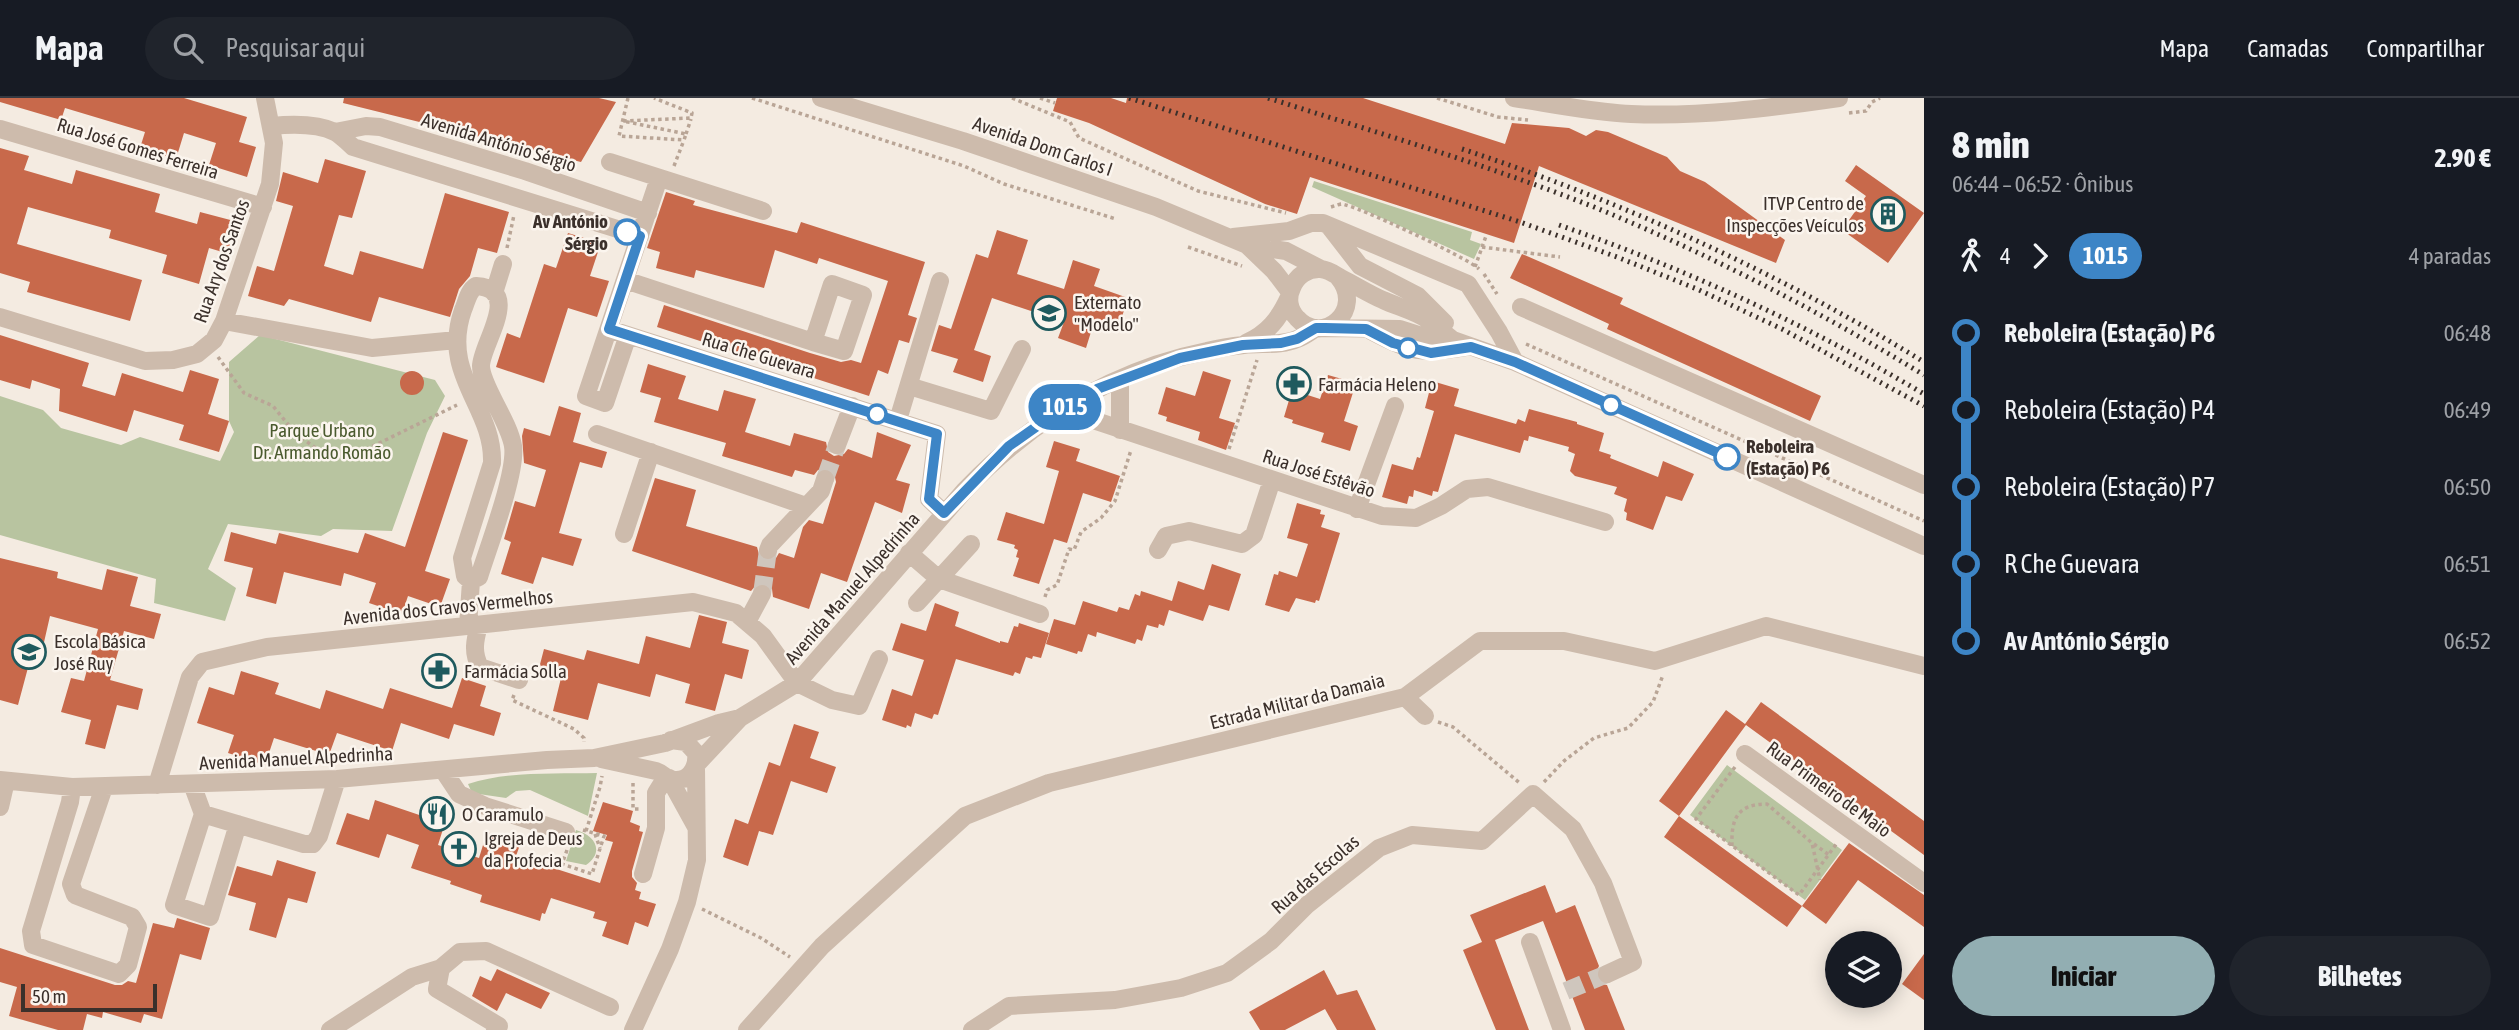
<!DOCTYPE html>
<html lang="pt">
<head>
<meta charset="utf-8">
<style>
	:root { --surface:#171b24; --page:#20242c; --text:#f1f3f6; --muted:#9ea1a6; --line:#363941; --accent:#92aeb2 }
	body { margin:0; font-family:"Asap Condensed",sans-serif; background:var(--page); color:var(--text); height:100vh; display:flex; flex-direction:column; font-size:26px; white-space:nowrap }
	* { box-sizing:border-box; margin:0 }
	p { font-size:23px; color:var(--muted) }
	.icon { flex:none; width:38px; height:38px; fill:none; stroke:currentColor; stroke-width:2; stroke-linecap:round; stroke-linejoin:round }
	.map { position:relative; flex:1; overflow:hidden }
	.details { display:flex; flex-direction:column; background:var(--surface); width:595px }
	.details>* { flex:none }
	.badge { padding:0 14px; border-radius:23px; font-size:24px; line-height:46px }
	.buttons { position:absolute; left:1825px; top:833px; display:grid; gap:14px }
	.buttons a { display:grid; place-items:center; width:77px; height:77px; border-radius:50%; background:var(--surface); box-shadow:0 4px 18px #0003; font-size:35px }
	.scale { position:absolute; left:21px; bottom:18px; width:136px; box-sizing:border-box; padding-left:7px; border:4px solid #3b302b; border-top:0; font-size:19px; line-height:24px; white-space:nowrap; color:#3b302b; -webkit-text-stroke:5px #fbf5ee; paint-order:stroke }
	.map>.badge { position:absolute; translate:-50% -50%; box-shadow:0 0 0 4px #fff }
	.legs { display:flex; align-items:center; gap:10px; height:77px; padding:0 28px; font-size:23px }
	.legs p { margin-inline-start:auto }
	.headline { display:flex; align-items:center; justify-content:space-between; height:119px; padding:0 28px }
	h1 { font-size:38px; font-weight:800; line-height:52px }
	.cta { display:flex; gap:14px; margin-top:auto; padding:14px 28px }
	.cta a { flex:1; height:80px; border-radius:42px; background:var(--accent); color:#111; font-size:28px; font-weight:800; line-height:80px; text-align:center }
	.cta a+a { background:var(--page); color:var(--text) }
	ul { padding:0 28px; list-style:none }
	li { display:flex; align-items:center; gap:24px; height:77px; font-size:26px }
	li i { display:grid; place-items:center; width:10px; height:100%; margin:0 9px; background:currentColor }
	li i::after { content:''; width:18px; height:18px; margin:-9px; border:5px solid; border-radius:50%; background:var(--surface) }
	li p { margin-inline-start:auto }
	li:first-child i { background:linear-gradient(#0000 50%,currentColor 0) }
	li:last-child i { background:linear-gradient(currentColor 50%,#0000 0) }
	header { display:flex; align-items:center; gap:42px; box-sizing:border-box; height:98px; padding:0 35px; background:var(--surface); border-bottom:2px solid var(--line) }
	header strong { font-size:33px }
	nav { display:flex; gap:38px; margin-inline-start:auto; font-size:24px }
	.search { width:490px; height:63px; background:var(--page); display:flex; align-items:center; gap:18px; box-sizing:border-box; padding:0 24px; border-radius:38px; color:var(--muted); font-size:26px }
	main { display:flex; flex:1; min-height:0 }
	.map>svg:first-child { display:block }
</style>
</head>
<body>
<header>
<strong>Mapa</strong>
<div class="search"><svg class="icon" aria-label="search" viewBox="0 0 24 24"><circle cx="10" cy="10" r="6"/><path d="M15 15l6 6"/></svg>Pesquisar aqui</div>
<nav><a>Mapa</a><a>Camadas</a><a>Compartilhar</a></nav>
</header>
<main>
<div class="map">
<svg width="1924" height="932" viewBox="0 0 1924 932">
	<rect width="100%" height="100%" fill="#f4ebe1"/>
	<path fill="#b8c4a0" d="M1314 83 1472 134 1470 142 1481 146 1474 161 1312 89Z
		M260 237 435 282 445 298 427 335 392 433 333 431 321 438 228 426 208 471 236 490 225 523 154 505 156 481 0 437V298L43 312 61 330 121 347 140 339 220 363 234 334 229 323V264Z
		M1727 667 1842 752 1805 802 1690 717Z
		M597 675 588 718 530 692 516 693 506 700 472 695 468 686C508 673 556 676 597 675Z
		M576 732C595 737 605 754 586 767L566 763Z"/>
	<path fill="#c8694b" d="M0 0H184L247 19 239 44 256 49 247 79 209 67 216 45 184 35 176 61 140 50 145 34 65 10 61 22 0 4Z
		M344 0H599L616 4 581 64 343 5Z
		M1057 0H1111L1126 5 1127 0H1363L1505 46 1512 25 1569 30 1586 38 1596 32 1608 34 1667 59 1680 73 1705 84 1785 142 1776 165 1539 68 1514 145 1310 79 1297 116 1265 106 1089 25 1053 13Z
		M0 50 29 58 24 72 72 86 76 72 160 96 155 114 197 126 200 114 238 124 229 156 209 150 199 186 162 175 167 157 109 140 111 132 28 109 17 146 142 182 130 223 27 194 30 184 0 175Z
		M325 61 366 73 352 120 339 117 324 168 353 177 360 153 423 171 445 95 509 114 497 155 478 150 470 178 459 191 450 219 379 199 371 224 289 201 284 208 248 198 257 168 274 173 293 108 276 103 283 74 318 85Z
		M1856 67 1924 115 1888 165 1842 132 1866 98 1845 83Z
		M666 94 695 103 693 107 797 135 801 124 925 164 908 217 917 220 909 245 899 242 888 276 878 272 869 298 657 229 664 207 810 255 841 264 851 262 861 265 888 183 819 160 817 166 775 152 764 190 696 172 694 180 656 170 660 154 647 150Z
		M997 132 1028 142 1017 176 1064 191 1073 162 1100 171 1094 188 1128 200 1119 228 1095 221 1086 250 1058 240 1064 224 992 200 974 252 991 258 983 284 953 274 958 261 931 253 939 227 951 231 976 156 988 160Z
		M568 135 601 145 590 178 609 183 597 219 568 210 544 285 496 269 507 235 520 240 544 166 556 170Z
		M1522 156 1623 200 1620 206 1821 298 1810 323 1607 231 1609 226 1510 180Z
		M0 237 89 265 82 288 115 298 122 275 183 294 190 272 219 281 208 316 229 323 219 354 179 342 184 327 134 312 127 334 59 313 60 291 32 282 30 291 0 282Z
		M648 266 686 278 678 301 718 313 724 292 756 301 745 334 790 348 794 335 826 344 828 354 834 358 844 356 848 351 872 360 877 334 911 347 896 382 910 386 902 415 875 404 847 484 821 475 809 511 773 499 772 491 767 486H757L751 493 632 453 655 380 696 392 686 428 757 449 760 460 769 463 776 460 779 455 794 460 803 429 809 422 823 426 836 384 834 374 828 370 818 372 814 377 795 372 792 379 722 358 726 345 654 324 661 300 640 294Z
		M400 285a12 12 0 1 1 24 0a12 12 0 1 1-24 0Z
		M1203 273 1231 282 1219 320 1235 325 1226 352 1198 342 1200 334 1166 323 1167 319 1158 316 1166 289 1195 298Z
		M1328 277 1356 285 1344 323 1358 328 1350 353 1321 344 1324 335 1292 325 1293 322 1284 319 1292 292 1320 301Z
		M1432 283 1459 291 1454 308 1516 326 1518 321 1525 324 1529 311 1577 324V326L1604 335 1599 353 1611 357 1610 360 1658 379 1663 363 1694 376 1682 403 1666 398 1653 432 1626 422 1627 415 1624 413 1627 401 1614 396 1617 389 1575 378 1570 373 1575 356 1568 353 1569 349 1529 338 1528 343 1524 342 1520 355 1455 336 1438 394 1433 393 1432 398 1414 392 1413 399 1409 398 1407 406 1382 399 1392 366 1413 372 1417 359 1420 360 1434 313 1425 310Z
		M559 308 581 315 573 344 607 354 602 370 580 364 559 435 582 441 573 468 542 459 533 486 501 476 511 444 504 441 515 403 535 409 546 372 524 365 522 338 524 330 550 338Z
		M443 334 468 342 425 473 450 481 440 509 408 498 402 516 369 505 376 485 344 475 341 488 284 474 276 506 246 498 253 470 224 463 231 434 276 446 279 435 358 455 365 435 405 449Z
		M1054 343 1080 351 1076 363 1120 378 1111 404 1083 395 1067 445 1054 441 1039 486 1013 478 1019 460 1016 459 1018 452 1014 450 1015 447 997 442 1006 414 1044 426 1059 373 1046 369Z
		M1297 405 1321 412 1320 416 1325 417 1321 429 1340 435 1319 503 1316 502 1315 505 1296 500 1289 514 1265 507 1274 476 1278 477 1279 473 1297 479 1308 446 1287 440Z
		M0 460 58 474 57 480 102 492 107 471 138 479 130 508 161 516 154 541 124 533 110 582 143 591 138 612 117 607 105 651 85 646 91 622 61 614 71 580 84 583 98 531 50 518 42 553 33 551 18 607 0 602Z
		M1212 466 1241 476 1229 513 1209 507 1203 523 1169 512 1164 528 1159 526 1158 530 1147 527 1142 543 1137 541 1135 546 1097 534 1096 539 1088 536 1082 554 1078 553 1077 556 1046 546 1054 521 1075 527 1083 503 1117 514 1119 509 1129 512 1135 496 1140 498 1141 493 1172 503 1178 483 1204 492Z
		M935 505 959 514 955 528 1000 545V543L1008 545 1014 528 1018 529 1019 525 1049 535 1041 560 1033 558 1032 561 1026 559 1020 576 1015 574 1013 578 956 561 938 617 934 616 932 621 915 615 911 629 907 627 906 630 882 622 892 591 912 598 924 562 892 552 901 525 926 533Z
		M699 517 727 524 722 545 749 552 742 581 725 576 715 613 685 605 690 586 656 576 650 599 598 585 588 622 553 613 561 580 538 574 544 551 584 562 587 552 639 566 646 538 690 550Z
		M241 573 279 585 275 596 320 611 326 592 383 611 390 590 452 610 462 580 486 588 480 608 501 615 494 638 454 626 449 641 401 625 392 653 337 635 329 657 274 640 265 667 228 655 234 637 197 625 209 589 234 597Z
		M1761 604 1924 723V757L1746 627 1679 718 1659 703 1726 612 1745 626Z
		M794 626 819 634 810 660 836 669 827 695 791 683 773 737 759 733 748 768 723 759 735 721 748 726 769 664 780 668Z
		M375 702 440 724 438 730 443 731 438 747 479 760 487 734 521 744 516 758 600 785 613 744 605 742 607 737 593 733 603 704 633 713 630 724 640 728 639 733 643 734 632 773V779L637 785 635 792 641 794 639 801 656 806 648 829 635 824 628 847 602 838 607 824 593 820 595 814 551 800 545 816 542 815 540 823 480 804 482 797 450 786 451 783 411 770 419 747 387 736 379 760 336 746 347 715 369 722Z
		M1679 718 1802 808 1787 829 1664 739Z
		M1849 745 1924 797V829L1858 782 1826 826 1802 808Z
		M277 762 316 774 307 805 288 800 276 840 249 832 256 805 228 797 237 768 272 778Z
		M1545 787 1556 815 1575 807 1599 868 1596 874V880L1601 886 1607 887 1625 932H1585L1543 823 1495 842 1529 932H1496L1463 852 1482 844 1470 817Z
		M177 820 210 830 201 862 180 856 162 921 144 916 141 925 103 914 102 920 87 916 83 932H58L9 918 17 889 0 884V850L115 887H122L128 883 136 885 153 825 174 830Z
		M1924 856V902L1902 886Z
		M497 871 550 895 541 911 506 895 497 913 472 898 480 878 491 883Z
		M1324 872 1337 897 1357 892 1376 932H1337L1325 911 1285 932H1260L1249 914Z"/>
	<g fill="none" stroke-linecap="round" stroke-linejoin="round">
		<path stroke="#cfc6bd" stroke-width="18" stroke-dasharray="18 9" stroke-linecap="butt" d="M825 381 837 347
			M762 496 768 452
			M1566 893 1607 876"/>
		<path stroke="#b9a596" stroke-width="3.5" stroke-dasharray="3.5 3.5" stroke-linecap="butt" d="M628 0 619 38 684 42 686 36 623 23 691 20 692 15 654 0
			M752 0 964 68 1004 86 1116 121
			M1012 0 1070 24 1079 40 1198 93 1286 115
			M1040 0 1055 5
			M1437 0 1498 19 1528 22
			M1849 15 1866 13 1872 4 1880 0
			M686 36 691 21
			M674 68 684 42
			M1331 109C1334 108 1337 107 1341 106 1354 106 1468 160 1479 171
			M1188 149 1242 168
			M1482 149 1560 159
			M507 150 514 117
			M1475 169 1486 138
			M1484 176 1497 196
			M1526 246 1924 423
			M218 259 244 295 273 308 295 335 321 354 338 356 363 353 457 307
			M1229 351 1257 262
			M1045 499 1047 492 1057 487 1069 451 1074 452 1081 434 1101 420 1115 403 1131 352
			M514 597 512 602 574 631 584 640V644
			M1438 624 1453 629 1521 686
			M1735 669 1696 721 1799 797 1837 745
			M1544 684 1564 663 1594 640 1628 630 1653 604 1663 577
			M633 685V711H641
			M586 733 600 689 602 678
			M595 736 600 750
			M1814 746 1829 757
			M1732 748C1731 721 1737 706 1767 706L1812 745 1820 782
			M567 752 562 766 592 776 604 738 583 732
			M702 811 761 840 790 859"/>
		<path stroke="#cdbbac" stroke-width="18" d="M821 0 963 43 1156 109 1247 147 1286 153 1321 171
			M1514 0C1553 6 1592 14 1631 16 1701 19 1770 10 1839 0
			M272 28C292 26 316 25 335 34 341 37 347 44 353 49L640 138
			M0 31 263 109
			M335 34 366 28 380 29 525 73 648 115
			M610 64 763 113
			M1329 128 1360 168 1418 198 1445 225
			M1233 139 1289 133 1311 125H1323L1468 186 1499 234 1515 264
			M1248 148 1274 173 1290 194
			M1338 179C1366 212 1322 249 1297 220 1289 212 1287 200 1292 190 1296 178 1308 170 1321 171 1329 172 1334 176 1341 180 1355 187 1369 196 1383 202 1398 209 1415 213 1428 222 1436 228 1444 235 1453 242
			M625 182 813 244
			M832 186 863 197 844 253 813 244Z
			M476 188C524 191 481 246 481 268 481 287 509 323 513 348 517 374 488 450 479 479L471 483 465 478 462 460 492 365C494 309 440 277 463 212 467 203 468 193 476 188Z
			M494 195 503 166
			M1521 209 1924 387
			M0 219 145 263 173 262 197 256 214 242 224 223 270 86 274 45 265 0
			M224 223 372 250 457 242
			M1325 230 1400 231 1422 238 1453 242 1515 264 1924 448
			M609 231 937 336 929 401 944 415
			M1371 233C1411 254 1422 257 1467 249
			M628 237 605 305 586 298 659 80
			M1246 245C1268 235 1279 221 1289 199
			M1120 281V332
			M909 288 991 313 1022 251
			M1060 311 1382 418 1416 420 1441 408 1467 391 1488 389 1605 424
			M898 322 940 183
			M597 336 806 408
			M837 347 852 308
			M1357 411 1395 308
			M624 436 651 354
			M768 452 770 447 821 393 825 381
			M1158 452 1166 438 1189 433 1242 446 1254 437 1272 382
			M909 455 939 481 1040 516
			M917 505 971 446
			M747 524 762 496
			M479 527C475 542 472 554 480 569L519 582
			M468 528 471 483
			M1405 599 1425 618
			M1745 656 1924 785
			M601 661C619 665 638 669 656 673 662 675 664 679 670 681 688 686 698 670 696 655L686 644 671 642
			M696 667 740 620 797 585 965 392C1032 322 1112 272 1207 253 1219 250 1232 248 1244 247 1262 245 1281 248 1297 241 1304 239 1310 234 1316 230
			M443 672 459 696 485 708 566 734
			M669 680 696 729
			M0 682 72 689 337 681 547 662 594 660 665 645 719 625 740 620
			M192 686 203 716 304 746H313L319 738 337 681
			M157 687 190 579 202 564 267 549 693 504 736 515 763 538 797 585 832 602 859 608 879 561
			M72 689 70 704 31 833 33 847 119 876 128 867 138 829 132 819 75 797 71 786 104 689
			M0 709 6 683
			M203 716 174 807 210 819 238 726
			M643 776 656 730V695L666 679
			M1530 844 1562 932
			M330 932 412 879 441 870
			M495 932 499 928 437 891 441 870 460 854 486 853 610 909
			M633 932 670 851 687 804 697 762 696 669
			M747 932 822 848 965 718 1049 685 1405 599 1480 543H1564L1655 563 1766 528 1924 568
			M972 932 1009 908 1115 902 1181 890 1227 875 1271 843 1307 807 1379 750 1412 737 1482 743 1533 696 1573 731 1603 785 1633 864 1607 876"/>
		<path stroke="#3b302b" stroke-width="5" stroke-dasharray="2 5" stroke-linecap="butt" d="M1129 0 1520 124 1617 159 1697 191 1782 231 1924 308
			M1268 0C1378 35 1488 67 1594 109 1709 156 1819 213 1924 277
			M1462 51C1624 104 1779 175 1924 264
			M1559 127C1686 171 1808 227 1924 296"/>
	</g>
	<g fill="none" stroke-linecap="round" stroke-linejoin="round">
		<g stroke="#fff" stroke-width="16">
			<path id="line-1" d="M627 134 640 138 609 231 937 336 929 401 944 415 1009 348 1060 312 1097 291 1180 260 1243 247 1281 245 1297 241 1316 230H1325L1366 231 1393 245 1431 255 1471 249 1515 264 1727 359"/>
		</g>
		<use href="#line-1" stroke="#3d85c6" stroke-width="10"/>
	</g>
	<defs>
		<g id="building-ring" transform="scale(1.75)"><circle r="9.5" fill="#fbf5ee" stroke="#1f5a5e" stroke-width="1.5"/><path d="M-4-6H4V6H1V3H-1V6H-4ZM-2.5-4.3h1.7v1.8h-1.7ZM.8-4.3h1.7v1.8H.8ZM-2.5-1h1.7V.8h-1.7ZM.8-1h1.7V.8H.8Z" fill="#1f5a5e"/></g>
		<g id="school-ring" transform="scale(1.75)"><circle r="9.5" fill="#fbf5ee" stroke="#1f5a5e" stroke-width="1.5"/><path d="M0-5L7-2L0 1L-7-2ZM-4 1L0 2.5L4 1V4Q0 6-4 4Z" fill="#1f5a5e"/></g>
		<g id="pharmacy-ring" transform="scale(1.75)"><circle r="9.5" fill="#fbf5ee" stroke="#1f5a5e" stroke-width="1.5"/><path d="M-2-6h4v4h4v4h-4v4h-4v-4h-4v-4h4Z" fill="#1f5a5e"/></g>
		<g id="restaurant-ring" transform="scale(1.75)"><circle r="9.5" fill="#fbf5ee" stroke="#1f5a5e" stroke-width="1.5"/><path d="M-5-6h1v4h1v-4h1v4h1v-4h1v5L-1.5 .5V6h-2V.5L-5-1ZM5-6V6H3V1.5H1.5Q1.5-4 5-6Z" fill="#1f5a5e"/></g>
		<g id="church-ring" transform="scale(1.75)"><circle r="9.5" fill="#fbf5ee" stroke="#1f5a5e" stroke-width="1.5"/><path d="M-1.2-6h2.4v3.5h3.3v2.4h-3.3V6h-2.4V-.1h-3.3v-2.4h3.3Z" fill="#1f5a5e"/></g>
	</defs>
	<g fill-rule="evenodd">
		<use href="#building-ring" x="1888" y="116"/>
		<use href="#school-ring" x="1049" y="215"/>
		<use href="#pharmacy-ring" x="1294" y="286"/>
		<use href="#school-ring" x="29" y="554"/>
		<use href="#pharmacy-ring" x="439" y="573"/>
		<use href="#restaurant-ring" x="437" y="716"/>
		<use href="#church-ring" x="459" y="751"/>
	</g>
	<g fill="#fff" stroke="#3d85c6" stroke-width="3.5">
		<circle cx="627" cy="134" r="12"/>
		<circle cx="1408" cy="250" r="9"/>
		<circle cx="1611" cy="307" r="9"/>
		<circle cx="877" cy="316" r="9"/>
		<circle cx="1727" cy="359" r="12"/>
	</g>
	<g text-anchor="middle" stroke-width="5" stroke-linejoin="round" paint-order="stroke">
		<g font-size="19" fill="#3b302b" stroke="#fbf5ee">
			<text transform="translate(499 44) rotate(17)" y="7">Avenida António Sérgio</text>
			<text transform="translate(1043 48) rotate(19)" y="7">Avenida Dom Carlos I</text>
			<text transform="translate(138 50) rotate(17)" y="7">Rua José Gomes Ferreira</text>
			<text transform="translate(221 163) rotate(-70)" y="7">Rua Ary dos Santos</text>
			<text transform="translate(759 257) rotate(17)" y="7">Rua Che Guevara</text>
			<text transform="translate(1319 375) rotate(18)" y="7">Rua José Estêvão</text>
			<text transform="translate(852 490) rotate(-49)" y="7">Avenida Manuel Alpedrinha</text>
			<text transform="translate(448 509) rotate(-6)" y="7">Avenida dos Cravos Vermelhos</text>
			<text transform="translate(1297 603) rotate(-14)" y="7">Estrada Militar da Damaia</text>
			<text transform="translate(296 660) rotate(-3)" y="7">Avenida Manuel Alpedrinha</text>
			<text transform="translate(1829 691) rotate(36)" y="7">Rua Primeiro de Maio</text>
			<text transform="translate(1315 776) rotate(-41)" y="7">Rua das Escolas</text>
		</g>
		<g font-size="19" fill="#3b302b" stroke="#fbf5ee" text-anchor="start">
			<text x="1864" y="112" text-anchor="end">ITVP Centro de<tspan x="1864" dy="22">Inspecções Veículos</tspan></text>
			<text x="1074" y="211">Externato<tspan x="1074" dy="22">"Modelo"</tspan></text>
			<text x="1318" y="293">Farmácia Heleno</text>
			<text x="54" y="550">Escola Básica<tspan x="54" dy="22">José Ruy</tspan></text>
			<text x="464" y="580">Farmácia Solla</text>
			<text x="462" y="723">O Caramulo</text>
			<text x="484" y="747">Igreja de Deus<tspan x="484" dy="22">da Profecia</tspan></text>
		</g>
		<g font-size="19" font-weight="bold" fill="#3b302b" stroke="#fbf5ee" text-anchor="end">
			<text x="608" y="130">Av António<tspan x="608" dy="22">Sérgio</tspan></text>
			<text x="1746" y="355" text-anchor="start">Reboleira<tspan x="1746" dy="22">(Estação) P6</tspan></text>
		</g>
		<g font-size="19" fill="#4a5a2e" stroke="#fbf5ee">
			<text x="322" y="339">Parque Urbano<tspan x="322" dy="22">Dr. Armando Romão</tspan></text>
		</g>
	</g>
</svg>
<div class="buttons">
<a><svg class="icon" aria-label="layers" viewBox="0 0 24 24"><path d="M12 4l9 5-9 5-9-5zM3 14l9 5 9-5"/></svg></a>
</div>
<div class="scale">50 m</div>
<b class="badge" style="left:1065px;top:309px;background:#3d85c6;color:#fff">1015</b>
</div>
<section class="details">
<div class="headline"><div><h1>8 min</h1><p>06:44 – 06:52 · Ônibus</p></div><b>2.90 €</b></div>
<div class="legs"><svg class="icon" aria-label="walk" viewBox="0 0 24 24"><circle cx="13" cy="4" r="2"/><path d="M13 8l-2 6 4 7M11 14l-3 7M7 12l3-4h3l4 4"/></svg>4<svg class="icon" aria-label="forward" viewBox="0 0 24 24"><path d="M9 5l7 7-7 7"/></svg><b class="badge" style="background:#3d85c6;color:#fff">1015</b><p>4 paradas</p></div>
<ul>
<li><i style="color:#3d85c6"></i><b>Reboleira (Estação) P6</b><p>06:48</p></li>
<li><i style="color:#3d85c6"></i><span>Reboleira (Estação) P4</span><p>06:49</p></li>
<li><i style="color:#3d85c6"></i><span>Reboleira (Estação) P7</span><p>06:50</p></li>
<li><i style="color:#3d85c6"></i><span>R Che Guevara</span><p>06:51</p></li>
<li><i style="color:#3d85c6"></i><b>Av António Sérgio</b><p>06:52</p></li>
</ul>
<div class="cta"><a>Iniciar</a><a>Bilhetes</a></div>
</section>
</main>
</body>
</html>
